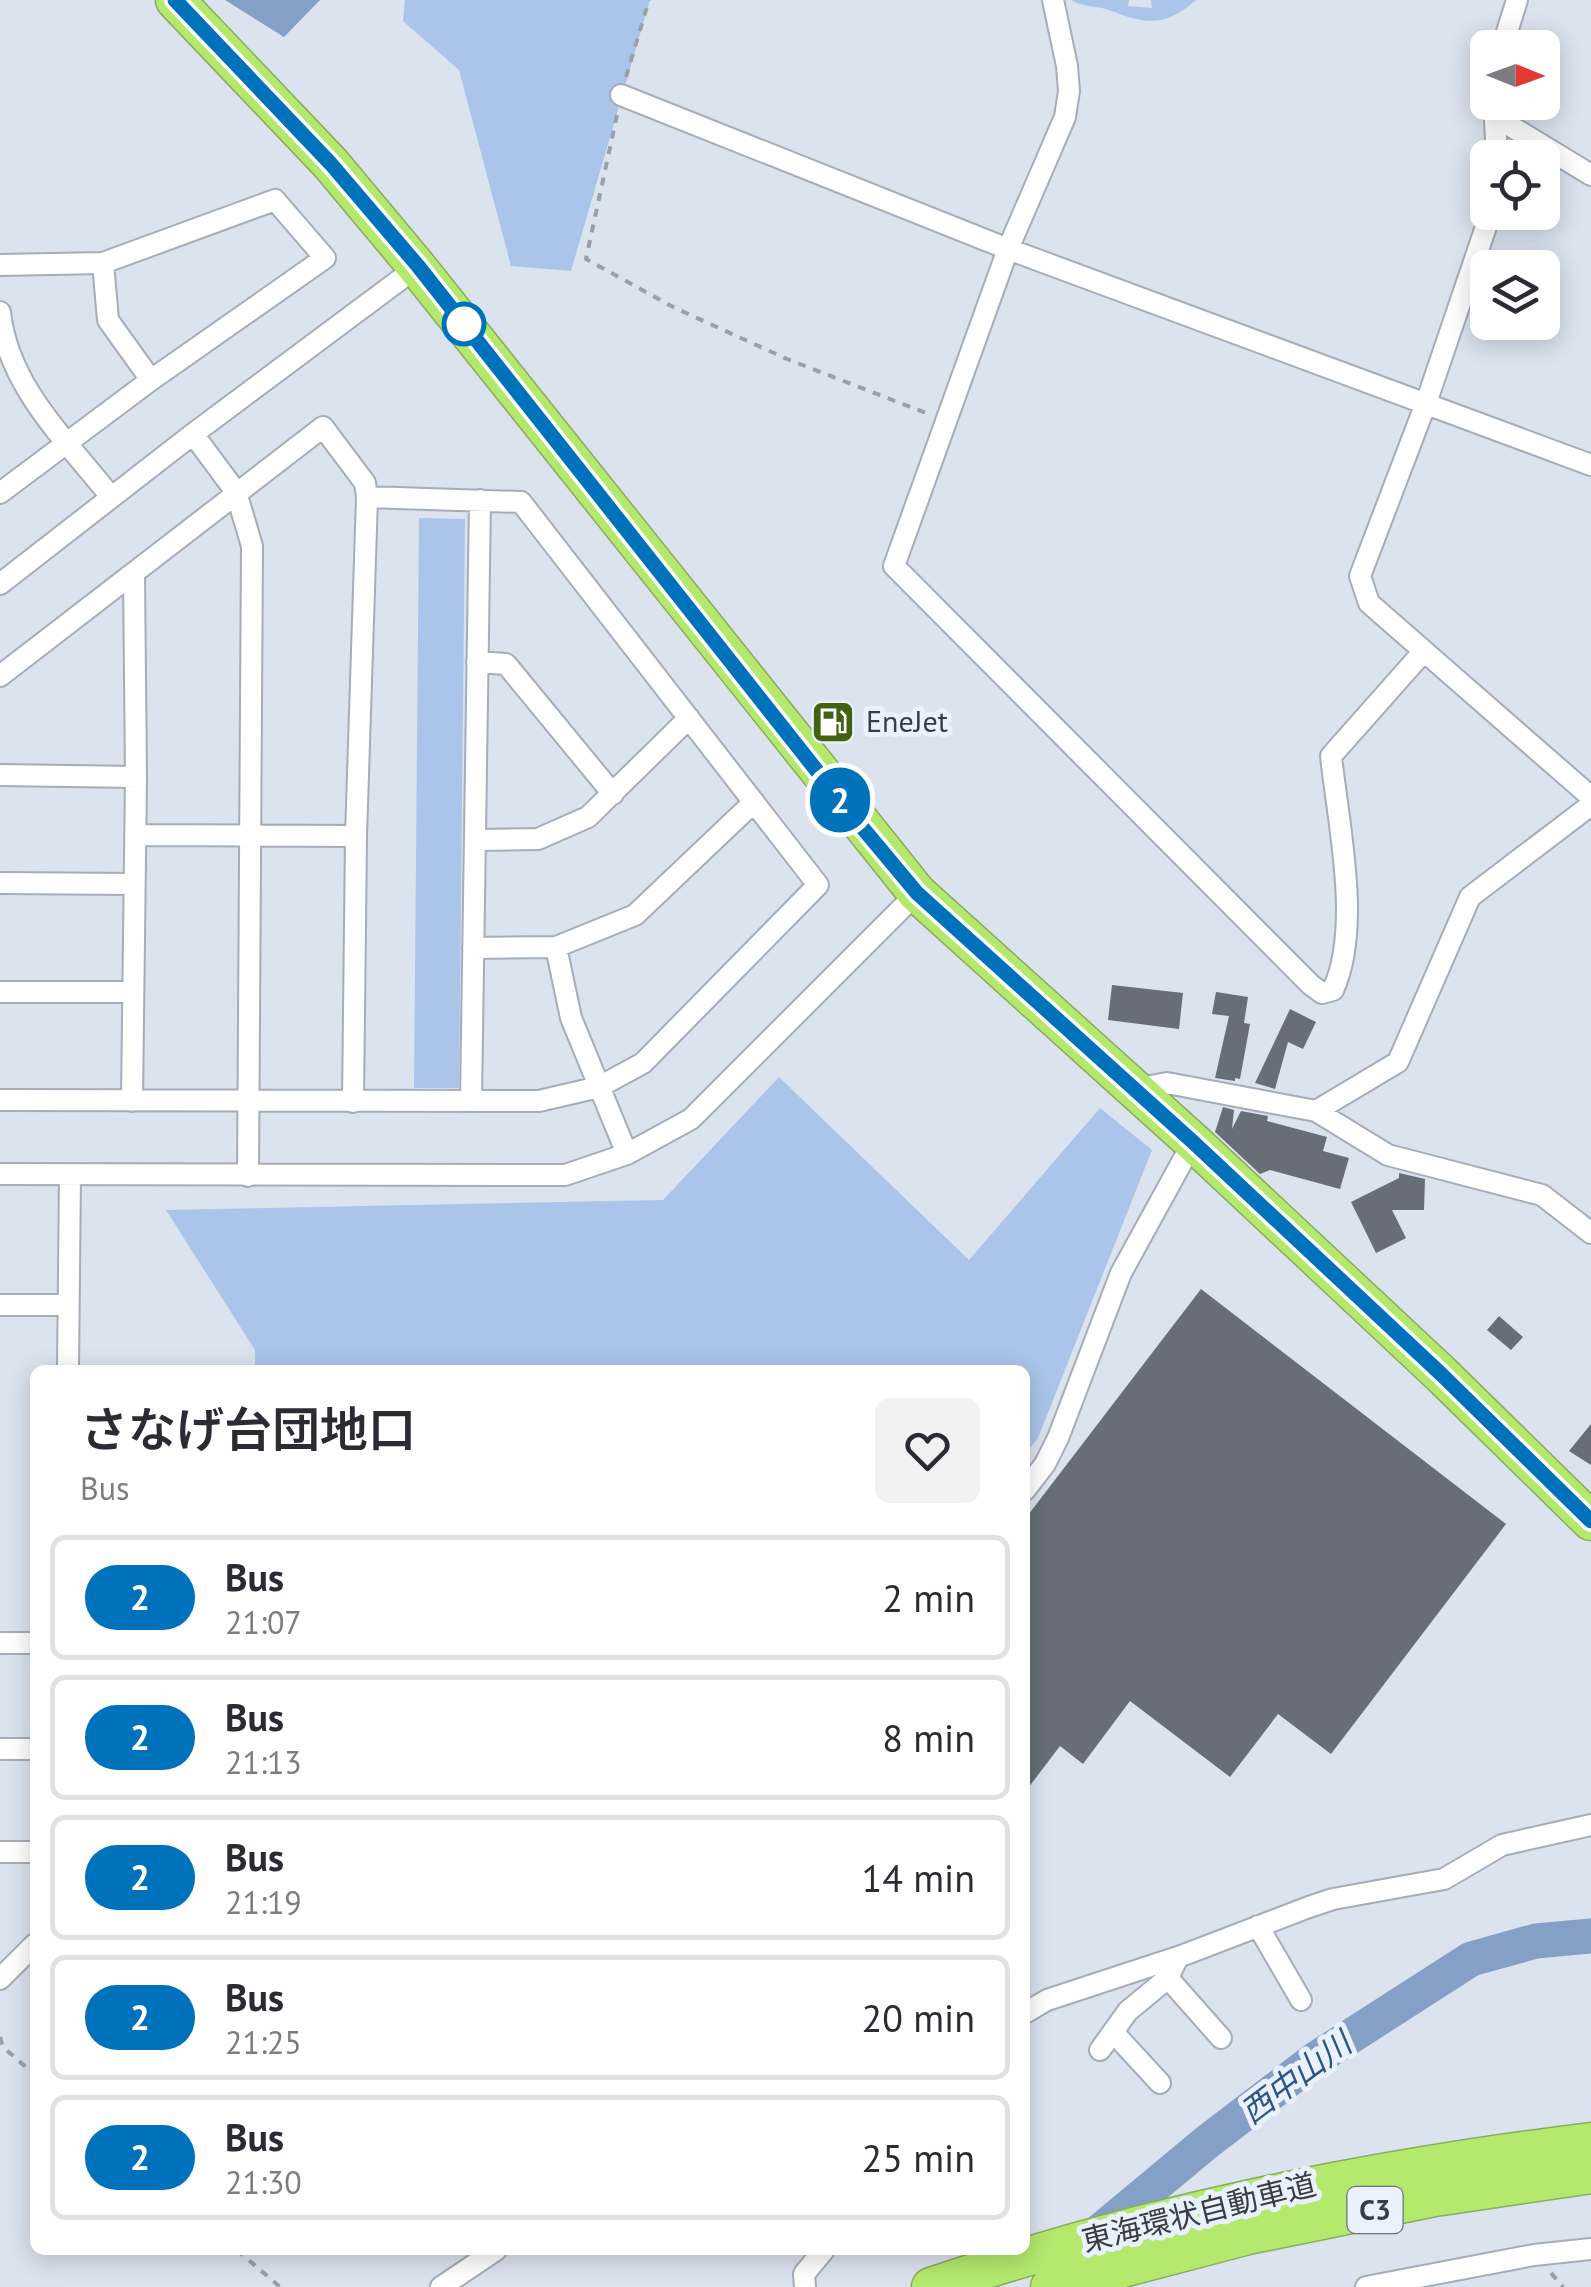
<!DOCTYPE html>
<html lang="en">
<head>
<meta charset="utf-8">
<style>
	:root { --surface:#fff; --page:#f2f2f3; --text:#2b2b33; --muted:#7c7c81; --line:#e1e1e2 }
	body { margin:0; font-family:"PT Sans","Noto Sans JP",sans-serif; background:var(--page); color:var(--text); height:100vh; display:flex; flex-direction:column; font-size:38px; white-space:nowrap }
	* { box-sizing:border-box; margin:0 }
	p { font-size:32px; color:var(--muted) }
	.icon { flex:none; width:55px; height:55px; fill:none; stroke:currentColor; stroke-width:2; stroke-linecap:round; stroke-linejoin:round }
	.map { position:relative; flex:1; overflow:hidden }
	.details { position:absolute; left:30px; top:1365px; width:1000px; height:890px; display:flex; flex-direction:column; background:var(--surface); border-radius:15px; box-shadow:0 5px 25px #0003 }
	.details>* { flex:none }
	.badge { padding:0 20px; border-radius:32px; font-size:35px; line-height:65px }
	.needle { width:65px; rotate:91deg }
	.fabs { position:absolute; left:1470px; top:30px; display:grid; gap:20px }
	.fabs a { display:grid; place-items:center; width:90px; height:90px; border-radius:15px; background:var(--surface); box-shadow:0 5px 25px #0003; font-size:50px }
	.map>.badge { position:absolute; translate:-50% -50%; box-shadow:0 0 0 5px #fff }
	.round { display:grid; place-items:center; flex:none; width:105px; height:105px; border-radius:15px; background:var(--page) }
	.head { display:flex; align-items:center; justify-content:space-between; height:170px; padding:0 50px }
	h1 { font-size:48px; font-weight:600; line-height:75px }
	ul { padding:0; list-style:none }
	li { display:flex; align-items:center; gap:30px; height:125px; margin:0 20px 15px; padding:0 30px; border:5px solid var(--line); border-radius:15px }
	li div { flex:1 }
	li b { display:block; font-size:38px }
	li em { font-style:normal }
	li .badge { min-width:110px; font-weight:700; text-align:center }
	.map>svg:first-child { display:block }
</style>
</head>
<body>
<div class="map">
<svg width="1591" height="2287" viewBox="0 0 1591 2287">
	<rect width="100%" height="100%" fill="#dbe3ef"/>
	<path fill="#abc5ea" d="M405 0H650L571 271 511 266 459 70 403 21Z
		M1071 0H1129L1128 6 1152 8 1151 0H1196C1165 28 1144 24 1109 10 1095 5 1084 8 1071 0Z
		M419 518 465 519 459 1088H414Z
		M779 1077 969 1260 1100 1108 1152 1150 1038 1438 1025 1454V1370H255V1350L166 1210 663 1200Z"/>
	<path fill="#85a0c6" d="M225 0H320L284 37Z"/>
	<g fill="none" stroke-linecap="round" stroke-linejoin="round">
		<path stroke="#85a0c6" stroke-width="35" d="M1088 2241 1207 2142 1317 2058 1471 1959 1536 1941 1591 1936"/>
	</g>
	<path fill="#676e78" d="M1112 985 1183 993 1179 1029 1108 1020Z
		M1216 992 1248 997 1244 1023 1250 1024 1240 1079 1235 1078V1081L1215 1078 1229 1016 1212 1014Z
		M1290 1009 1316 1022 1303 1049 1288 1042 1275 1089 1255 1083Z
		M1223 1107 1234 1110 1232 1129 1241 1111 1268 1116 1267 1121 1327 1137 1323 1151 1349 1158 1340 1189 1270 1170 1260 1174 1215 1132Z
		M1399 1173 1425 1179 1424 1210H1392L1406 1238 1376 1253 1351 1202 1399 1178Z
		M1201 1289 1506 1524 1331 1754 1278 1714 1230 1777 1130 1701 1083 1764 1060 1746 1025 1792V1519Z
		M1499 1316 1523 1337 1511 1350 1487 1330Z
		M1591 1424V1465L1569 1451Z"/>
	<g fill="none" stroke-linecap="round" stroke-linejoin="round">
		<g stroke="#a5adb8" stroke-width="24">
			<path id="street" d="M1053 0 1067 66 1069 91 1065 117 1008 249 894 566 1311 985 1322 993 1333 990C1362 927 1338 823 1331 756L1424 651
				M1502 48 1517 0
				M621 95 1008 249 1591 465
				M1494 102 1497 158
				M1494 116 1591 175
				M1491 212 1426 403 1360 576 1369 603 1591 797
				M103 263 108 320 151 380
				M0 265 103 263 275 200 325 258 151 380 0 493
				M0 312C8 387 67 441 111 497
				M193 434 236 492 252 546 248 1176
				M0 584 193 434 417 267
				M477 662 506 664 613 794
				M0 676 323 427 365 483 367 497 356 836 353 1102
				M0 775 136 777
				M135 835 356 836
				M475 840 538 839 588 817 689 718
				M0 883 134 884
				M556 947 571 1018 627 1154
				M473 948 556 947 635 915 754 802
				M0 992H133
				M1135 1089 1167 1083 1316 1111 1388 1155 1542 1195 1591 1233
				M0 1100 539 1101 599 1087 643 1063 818 885 521 502 367 497
				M132 1101 136 777 134 574
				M471 1101 480 500
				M1316 1111 1398 1062 1470 897 1591 805
				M0 1174 565 1175 627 1154 691 1119 917 893
				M0 1305H68
				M68 1370 70 1175
				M1025 1490 1045 1464 1058 1438 1121 1273 1193 1142
				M0 1643H35
				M0 1749H35
				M0 1852H35
				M1258 1926 1301 2000
				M1168 1978 1221 2038
				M0 1979 35 1944
				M1025 2013 1047 2000 1181 1956 1309 1907 1333 1899 1444 1879 1502 1845 1591 1825
				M1113 2032 1160 2083
				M1100 2050 1128 2011 1168 1978 1178 1957
				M441 2287 496 2250
				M805 2287 804 2274 824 2250
				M1366 2287 1534 2255 1591 2249"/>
		</g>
		<g stroke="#89ac5e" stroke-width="41">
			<path id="highway" d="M175 0 331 164 417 267 917 893 1193 1142 1441 1374 1591 1521
				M931 2287C1148 2214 1365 2170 1591 2142
				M1050 2287 1248 2235 1435 2197 1591 2174"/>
		</g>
		<path stroke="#9aa0a9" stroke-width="4" stroke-dasharray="8 8" stroke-linecap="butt" d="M626 77 649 0
			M617 115 586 259 675 308 787 359 926 413
			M0 2037 3 2047 35 2075
			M237 2250 280 2287
			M1551 2273 1563 2287"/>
		<use href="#street" stroke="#fff" stroke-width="20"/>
		<use href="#highway" stroke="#b4e96e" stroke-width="38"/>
	</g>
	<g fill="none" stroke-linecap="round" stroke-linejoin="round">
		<g stroke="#fff" stroke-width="22">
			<path id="line" d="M175 0 331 164 418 266 851 814 917 893 1193 1142 1441 1374 1591 1521"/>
		</g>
		<use href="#line" stroke="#0072bc" stroke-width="15"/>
	</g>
	<defs>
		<g id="fuel-square" transform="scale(2.25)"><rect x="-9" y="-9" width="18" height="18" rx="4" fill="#436113" stroke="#e8f1fc"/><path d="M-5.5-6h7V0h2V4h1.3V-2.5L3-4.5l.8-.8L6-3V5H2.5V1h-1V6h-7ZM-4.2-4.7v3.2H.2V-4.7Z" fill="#fff"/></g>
	</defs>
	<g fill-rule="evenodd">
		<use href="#fuel-square" x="833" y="722"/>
	</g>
	<circle fill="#fff" stroke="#0072bc" stroke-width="5" cx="464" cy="324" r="20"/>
	<g text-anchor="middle" stroke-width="10" stroke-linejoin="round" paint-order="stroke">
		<rect fill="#e8f1fc" stroke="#6e7279" stroke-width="2.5" x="1347.5" y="2187" width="55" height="46" rx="8"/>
		<g font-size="28" font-weight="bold" fill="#393c41">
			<text x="1375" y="2220">C3</text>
		</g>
		<g font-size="30" fill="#393c41" stroke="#e8f1fc" text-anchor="start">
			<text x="866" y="732">EneJet</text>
		</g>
		<g font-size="30" fill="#393c41" stroke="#e8f1fc">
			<text transform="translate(1199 2213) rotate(-14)" y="10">東海環状自動車道</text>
		</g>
		<g font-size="32" font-style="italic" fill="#2e5385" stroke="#e8f1fc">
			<text transform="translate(1296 2078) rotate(-37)" y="11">西中山川</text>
		</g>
	</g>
</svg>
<div class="fabs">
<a><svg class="needle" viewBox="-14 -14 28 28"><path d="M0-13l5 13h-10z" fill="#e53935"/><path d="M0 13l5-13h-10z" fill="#7c7c81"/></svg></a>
<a><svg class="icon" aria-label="locate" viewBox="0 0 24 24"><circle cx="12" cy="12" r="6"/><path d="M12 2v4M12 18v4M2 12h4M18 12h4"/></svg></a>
<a><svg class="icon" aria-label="layers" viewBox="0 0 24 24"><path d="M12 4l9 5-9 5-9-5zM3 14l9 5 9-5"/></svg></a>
</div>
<b class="badge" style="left:840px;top:800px;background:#0072bc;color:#fff">2</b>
<section class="details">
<div class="head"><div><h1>さなげ台団地口</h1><p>Bus</p></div><a class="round"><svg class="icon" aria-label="heart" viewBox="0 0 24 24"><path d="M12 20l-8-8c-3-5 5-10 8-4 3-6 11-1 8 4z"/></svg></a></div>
<ul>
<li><span class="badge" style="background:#0072bc;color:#fff">2</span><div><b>Bus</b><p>21:07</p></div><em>2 min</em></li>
<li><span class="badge" style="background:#0072bc;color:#fff">2</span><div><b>Bus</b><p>21:13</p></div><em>8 min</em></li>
<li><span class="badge" style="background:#0072bc;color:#fff">2</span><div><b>Bus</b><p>21:19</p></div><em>14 min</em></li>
<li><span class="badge" style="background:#0072bc;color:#fff">2</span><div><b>Bus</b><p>21:25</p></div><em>20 min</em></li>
<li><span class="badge" style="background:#0072bc;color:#fff">2</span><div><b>Bus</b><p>21:30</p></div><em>25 min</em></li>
</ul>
</section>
</div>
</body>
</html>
